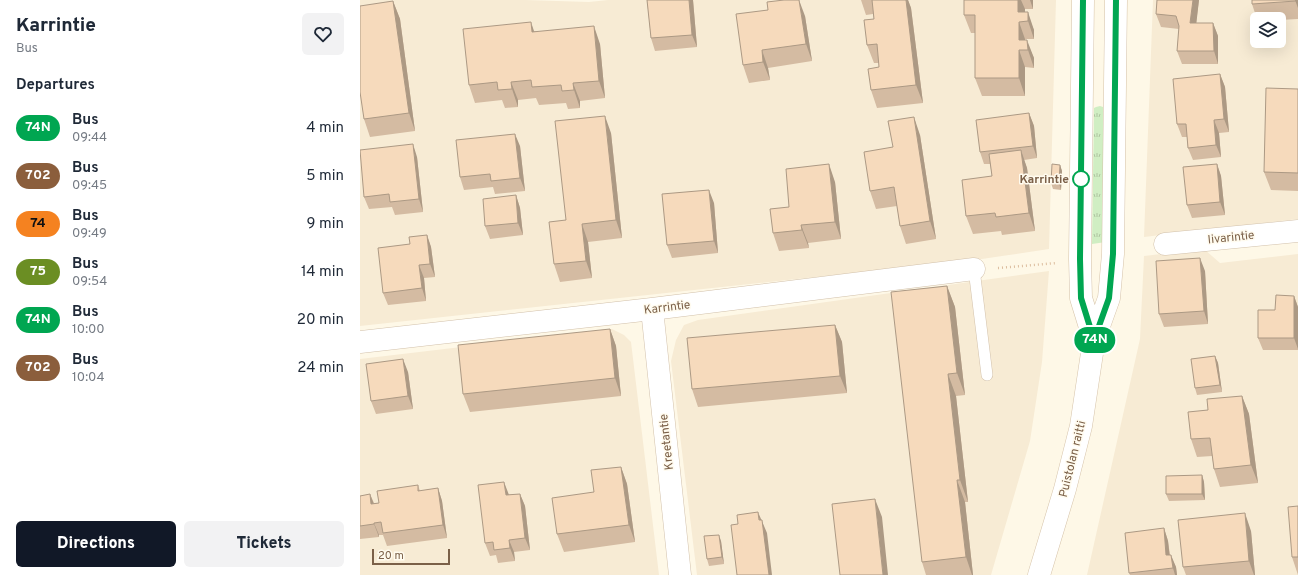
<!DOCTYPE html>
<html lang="en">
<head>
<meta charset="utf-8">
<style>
	:root { --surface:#fff; --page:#f2f2f3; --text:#1f2937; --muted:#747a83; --accent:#111827 }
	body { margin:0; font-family:Overpass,sans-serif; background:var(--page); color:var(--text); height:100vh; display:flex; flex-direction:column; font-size:15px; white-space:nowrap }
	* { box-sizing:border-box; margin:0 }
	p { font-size:13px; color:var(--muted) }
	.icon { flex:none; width:22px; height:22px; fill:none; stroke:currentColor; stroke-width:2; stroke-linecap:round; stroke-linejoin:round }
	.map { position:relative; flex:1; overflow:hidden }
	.details { display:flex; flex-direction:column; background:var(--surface); width:360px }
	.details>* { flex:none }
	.badge { padding:0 8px; border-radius:13px; font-size:14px; line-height:26px }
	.buttons { position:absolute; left:890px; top:12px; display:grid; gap:8px }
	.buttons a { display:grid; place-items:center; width:36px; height:36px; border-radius:6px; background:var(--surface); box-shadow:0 4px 16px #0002; font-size:20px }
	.scale { position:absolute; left:12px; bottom:10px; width:78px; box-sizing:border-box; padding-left:4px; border:2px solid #7b6048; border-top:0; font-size:11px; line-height:14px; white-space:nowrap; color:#7b6048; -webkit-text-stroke:3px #fffbef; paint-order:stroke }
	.map>.badge { position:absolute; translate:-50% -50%; box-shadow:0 0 0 2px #fff }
	h2 { padding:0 16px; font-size:15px; line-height:36px }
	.round { display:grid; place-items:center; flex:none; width:42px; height:42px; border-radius:6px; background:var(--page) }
	.headline { display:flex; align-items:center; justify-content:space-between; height:68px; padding:0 16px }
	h1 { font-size:19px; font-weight:800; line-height:30px }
	.primary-button { display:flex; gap:8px; margin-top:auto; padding:8px 16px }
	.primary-button a { flex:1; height:46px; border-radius:6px; background:var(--accent); color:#fff; font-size:16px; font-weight:800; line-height:46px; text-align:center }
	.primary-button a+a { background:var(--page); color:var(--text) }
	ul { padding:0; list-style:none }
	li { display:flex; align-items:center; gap:12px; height:48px; padding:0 16px }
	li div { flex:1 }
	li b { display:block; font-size:15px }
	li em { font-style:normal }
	li .badge { min-width:44px; font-weight:700; text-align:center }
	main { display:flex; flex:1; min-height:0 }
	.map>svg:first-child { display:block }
</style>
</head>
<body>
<main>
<section class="details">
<div class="headline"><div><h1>Karrintie</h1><p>Bus</p></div><a class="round"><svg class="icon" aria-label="heart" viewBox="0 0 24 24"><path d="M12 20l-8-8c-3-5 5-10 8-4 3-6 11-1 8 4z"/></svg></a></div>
<h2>Departures</h2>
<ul>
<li><span class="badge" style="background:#00a651;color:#fff">74N</span><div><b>Bus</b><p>09:44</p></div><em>4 min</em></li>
<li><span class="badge" style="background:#8b5e3c;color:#fff">702</span><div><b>Bus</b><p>09:45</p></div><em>5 min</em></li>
<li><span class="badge" style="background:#f58220;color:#111">74</span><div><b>Bus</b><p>09:49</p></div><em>9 min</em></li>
<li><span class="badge" style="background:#6b8e23;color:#fff">75</span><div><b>Bus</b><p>09:54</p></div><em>14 min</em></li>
<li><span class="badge" style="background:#00a651;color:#fff">74N</span><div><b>Bus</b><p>10:00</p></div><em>20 min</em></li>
<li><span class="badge" style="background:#8b5e3c;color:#fff">702</span><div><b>Bus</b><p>10:04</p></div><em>24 min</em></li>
</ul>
<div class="primary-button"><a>Directions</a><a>Tickets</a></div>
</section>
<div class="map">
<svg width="938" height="575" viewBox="0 0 938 575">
	<defs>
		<pattern id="grass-tufts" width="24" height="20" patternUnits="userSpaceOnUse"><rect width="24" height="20" fill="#d0eec3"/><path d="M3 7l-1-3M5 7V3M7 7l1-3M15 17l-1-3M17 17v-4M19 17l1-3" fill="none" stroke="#aec4a0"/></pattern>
	</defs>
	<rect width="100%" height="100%" fill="#fef8e7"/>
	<path fill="#f7ebd4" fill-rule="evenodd" d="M0 0H165L229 2 248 0H696L689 249 622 259 0 326Z
		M793 0H938V219L784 237ZM897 19H919V41H897Z
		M844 249 860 263 938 254V575H727L780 339 784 256Z
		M689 271 682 362 670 441 631 575H337L311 361 316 340 324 325 338 320Z
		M252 329 264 335 271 342 299 575H0V359Z"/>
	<path fill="url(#grass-tufts)" d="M740 106 743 107 746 242 732 244 734 108 736 107Z"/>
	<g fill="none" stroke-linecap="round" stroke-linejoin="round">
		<g stroke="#d2c1ab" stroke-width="12">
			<path id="service" d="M614 269 627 375"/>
		</g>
		<g stroke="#d2c1ab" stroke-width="23">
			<path id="minor" d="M805 244 938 231
				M292 309 320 575
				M0 342 292 309 614 269"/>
		</g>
		<g stroke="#d5c2a8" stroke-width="23">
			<path id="secondary" d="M723 0 720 259 721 298 734 340
				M679 575 705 489 721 426 734 340 749 298 753 254 756 0"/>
		</g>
		<path stroke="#dcbd9e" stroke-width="2.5" stroke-dasharray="1 3" stroke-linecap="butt" d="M638 268 697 263"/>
		<use href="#service" stroke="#fff" stroke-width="11"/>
		<use href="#minor" stroke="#fff" stroke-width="22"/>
		<use href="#secondary" stroke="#fff" stroke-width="22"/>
	</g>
	<path fill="#d4bba2" d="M287 0H333L337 47 295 51 291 38Z
		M501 0H548L551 8 563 103 517 108 511 90 519 67V63H514L507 45 514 19 513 14 506 15Z
		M604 0H673V9H665V12L674 30V39H665L674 58V68L665 67V96H622L615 78V33H611L604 15Z
		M797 0H839L836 23H853L858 36V64H822L817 51 819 29 801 27 796 14Z
		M938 0V19L919 20V19H897L892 4Z
		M33 1 40 19 55 131 10 137 4 119Z
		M445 16 452 61 408 68 410 80 389 83 383 65Z
		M174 31 240 44 245 98 220 101V108L208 109 206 103 179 105 176 98 158 100V107L145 108 142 100 115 103 109 85Z
		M860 74 865 87 869 132 859 133 861 157 833 160 828 148 827 137H822L817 124Z
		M938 89V191L911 190 904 172Z
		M669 113 674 126 677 158 664 160 667 168 675 231 642 235 641 231 613 234 606 216 632 176 630 164H624L620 152Z
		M251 133 262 238 228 242 232 278 200 282 194 264 206 220Z
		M560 135 576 239 546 244 540 226 537 206 516 209 510 191 533 147Z
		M160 146 165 191 135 194 133 187 104 190 100 177Z
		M57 157 63 212 35 215 32 207 9 209 4 197Z
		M857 164 861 176 865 215 832 218 827 205Z
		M700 165 702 171 701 190 693 189 691 183Z
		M475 182 481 239 448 243 449 248 419 251 413 233 429 207Z
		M156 195 160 208 163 235 130 239 125 226Z
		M354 203 358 253 312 258 307 245Z
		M67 235 71 247 75 277 64 278 66 301 28 305 23 293 50 244Z
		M845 271 848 324 804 327 799 314Z
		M587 286 595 307 605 395 596 396 608 502H605L613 575H566L562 562Z
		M934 296 938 307V350H903L898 338 915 310Z
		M475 325 482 342 487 393 338 407 332 389Z
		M250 329 256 346 261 396 110 412 103 394Z
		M855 356 858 363 862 392 837 395 835 388Z
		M48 372 53 409 16 414 11 401Z
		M882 396 889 414 898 483 860 487 854 469 852 456 837 457 831 439 848 410Z
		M261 467 267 484 275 542 204 552 197 534 234 492Z
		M842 475 844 482 845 500 809 501 806 494Z
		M58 485 60 491 78 488 82 501 87 538 27 546 23 535H19V537L0 539V496L10 494 14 503H19Z
		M160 494 165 506 170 550 154 552 155 561 138 563 136 555 130 556 125 543 149 495Z
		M938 506V575L932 557Z
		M804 528 808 541 810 555 816 567 817 575H770L769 573Z
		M891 531 895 575H826L823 567Z
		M361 541 364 564 349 566 347 559Z"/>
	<path fill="#ac9984" d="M329 0H333L337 47 332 35Z
		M439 0 445 16 452 61 446 44Z
		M546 0H548L551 8 563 103 556 85Z
		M658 0H661L665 9V21L658 12Z
		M670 0H673V9Z
		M833 0H839L835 35 830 23Z
		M935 0H938V8Z
		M33 1 40 19 55 131 49 113Z
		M668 12 674 30V39L668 21Z
		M171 22 177 40 172 32Z
		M659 22 665 39V50L659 40Z
		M853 23 858 36V64L854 51Z
		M234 26 240 44 245 98 239 81Z
		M667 40 674 58V68L668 50Z
		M402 50 408 68 410 80 403 62Z
		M659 50 665 67V96L659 78Z
		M860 74 865 87 869 132 864 119Z
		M151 82 158 100V107L152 89Z
		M213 83 220 101V108L214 90Z
		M669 113 674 126 677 158 673 146Z
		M245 116 251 133 262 238 256 220Z
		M554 117 560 135 576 239 570 221Z
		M854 120 859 133 861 157 856 145Z
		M155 134 160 146 165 191 160 178Z
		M53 144 57 157 63 212 59 199Z
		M661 150 667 168 675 231 669 213Z
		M469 164 475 182 481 239 475 222Z
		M857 164 861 176 865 215 860 202Z
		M700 165 702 171 701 190 699 183Z
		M349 190 354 203 358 253 354 241Z
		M156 195 160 208 163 235 158 223Z
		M222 224 228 242 232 278 226 261Z
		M441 225 448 243 449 248 442 230Z
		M67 235 71 247 75 277 70 264Z
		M840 258 845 271 848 324 844 311Z
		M59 265 64 278 66 301 62 288Z
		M587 286 595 307 605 395 597 373Z
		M934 296 938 307V349L934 338Z
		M475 325 482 342 487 393 480 376Z
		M250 329 256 346 261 396 255 378Z
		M855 356 858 363 862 392 860 385Z
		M43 359 48 372 53 409 48 396Z
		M588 374 596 396 608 502 600 480Z
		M882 396 889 414 898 483 891 465Z
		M261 467 267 484 275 542 269 525Z
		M842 475 844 482 845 500 842 494Z
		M597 480 605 502 613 575H612L606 557Z
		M144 482 149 495H146Z
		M78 488 82 501 87 538 83 525Z
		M10 494 15 507 11 504Z
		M160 494 165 506 170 550 165 538Z
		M515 499 522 517 528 575H523Z
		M398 512 407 533 412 575H409Z
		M885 513 891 531 895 575H894L889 561Z
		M14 523 19 535V537L14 524Z
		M804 528 808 541 811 568 806 555Z
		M359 535 361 541 364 564 362 557Z
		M149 540 154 552 155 561 150 548Z
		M811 555 816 567 817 575H815L813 568Z"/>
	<path fill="#f6dabc" stroke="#ac9984" d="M287 0H329L332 35 291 38Z
		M424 0H439L446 44 402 50 403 62 383 65 376 14 408 10 407 2Z
		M512 0H546L556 85 511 90 508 69 519 67 517 44 507 45 504 20 514 19Z
		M604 0H658V12H668V21L659 22V40H667L668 50H659V78H615V15H604Z
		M797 0H833L830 23H853L854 51H817L819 26 816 16 796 14Z
		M892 0H935L936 1 892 4Z
		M33 1 49 113 4 119 0 92V6Z
		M171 22 172 32 234 26 239 81 213 83 214 90 202 91 201 85 172 87 171 80 151 82 152 89 138 90 137 82 109 85 103 29Z
		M860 74 864 119 854 120 856 145 828 148 826 124H817L813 79Z
		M906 88 938 89V173L904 172Z
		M669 113 673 146 620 152 616 120Z
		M245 116 256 220 222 224 226 261 194 264 189 222 206 220 195 121Z
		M554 117 570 221 540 226 534 187 510 191 504 152 533 147 528 121Z
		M155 134 160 178 131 181 130 174 100 177 96 140Z
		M53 144 59 199 30 202 29 194 4 197 0 150Z
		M661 150 669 213 636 217 635 213 606 216 602 180 632 176 629 154Z
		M469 164 475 222 441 225 442 230 413 233 410 209 429 207 426 169Z
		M692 164 700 165 699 183H691Z
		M857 164 860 202 827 205 823 167Z
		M349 190 354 241 307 245 302 194Z
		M156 195 158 223 125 226 123 199Z
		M67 235 70 264 59 265 62 288 23 293 18 248 50 244 49 237Z
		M840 258 844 311 799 314 796 261Z
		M587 286 597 373 588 374 600 480H597L606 557 562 562 531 292Z
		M916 295 934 296V338H898V310H915Z
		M475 325 480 376 332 389 327 338Z
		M250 329 255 378 103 394 98 345Z
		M855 356 860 385 835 388 831 359Z
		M43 359 48 396 11 401 6 364Z
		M882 396 891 465 854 469 850 438 831 439 828 412 848 410 847 399Z
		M261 467 269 525 197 534 192 498 234 492 231 470Z
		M842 475V494H806V476Z
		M144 482 146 495 160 494 165 538 149 540 150 548 134 550 133 542 125 543 118 485Z
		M58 485V491L78 488 83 525 23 533 21 522 14 523V524L0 526V496L10 494 11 504 19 503 17 491Z
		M515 499 523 575H480L472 504Z
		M938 506V557H932L928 507Z
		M398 512 399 520H402L409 575H377L371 525 378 524 377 515Z
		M885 513 889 561 823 567 818 520Z
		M804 528 806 555H811L813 568 769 573 765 533Z
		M359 535 362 557 347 559 344 536Z"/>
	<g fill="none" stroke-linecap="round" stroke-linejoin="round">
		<g stroke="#fff" stroke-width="9">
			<path id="line" d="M723 0 720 259 721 298 734 340 749 298 753 254 756 0"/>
		</g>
		<use href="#line" stroke="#00a651" stroke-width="6"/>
	</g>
	<circle fill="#fff" stroke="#00a651" stroke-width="2" cx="721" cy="179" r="8"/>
	<g text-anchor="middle" stroke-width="3" stroke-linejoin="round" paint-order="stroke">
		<g font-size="12" font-weight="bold" fill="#7b6048" stroke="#fffbef" text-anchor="end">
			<text x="709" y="183">Karrintie</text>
		</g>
		<g font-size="12" fill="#7b6048" stroke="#fffbef">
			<text transform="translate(871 237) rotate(-6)" y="4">Iivarintie</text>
			<text transform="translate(307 307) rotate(-7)" y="4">Karrintie</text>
			<text transform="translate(306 442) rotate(-96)" y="4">Kreetantie</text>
			<text transform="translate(712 459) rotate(-76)" y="4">Puistolan raitti</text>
		</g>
	</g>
</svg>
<div class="buttons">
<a><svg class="icon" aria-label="layers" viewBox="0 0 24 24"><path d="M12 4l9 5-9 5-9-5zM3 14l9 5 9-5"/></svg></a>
</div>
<div class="scale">20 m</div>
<b class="badge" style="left:735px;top:340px;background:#00a651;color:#fff">74N</b>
</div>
</main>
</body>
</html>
